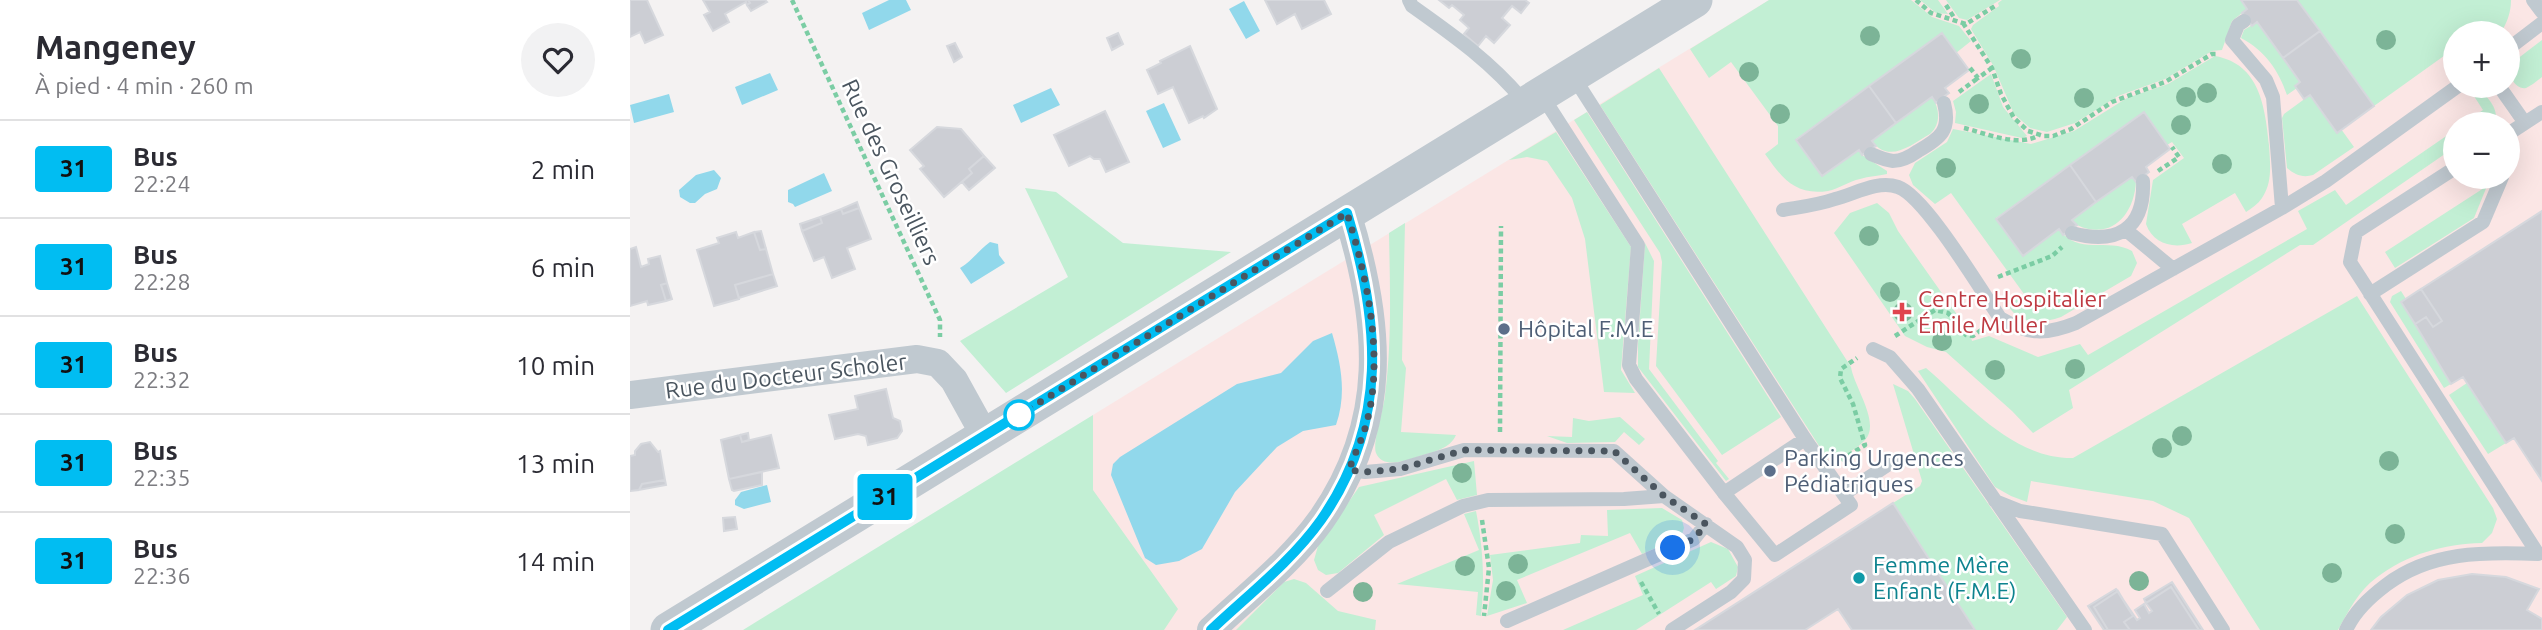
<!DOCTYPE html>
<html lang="fr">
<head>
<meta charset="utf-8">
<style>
	:root { --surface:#fff; --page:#f2f2f3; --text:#2b2b33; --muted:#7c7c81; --line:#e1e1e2 }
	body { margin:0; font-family:Ubuntu,sans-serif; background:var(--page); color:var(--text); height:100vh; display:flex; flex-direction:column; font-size:26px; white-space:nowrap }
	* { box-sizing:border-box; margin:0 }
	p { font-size:23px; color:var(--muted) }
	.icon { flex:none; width:38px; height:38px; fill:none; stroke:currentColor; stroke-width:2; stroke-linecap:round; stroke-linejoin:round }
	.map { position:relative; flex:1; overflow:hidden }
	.sheet { display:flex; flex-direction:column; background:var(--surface); width:630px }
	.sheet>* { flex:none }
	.badge { padding:0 14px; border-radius:5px; font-size:24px; line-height:46px }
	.buttons { position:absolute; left:1813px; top:21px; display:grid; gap:14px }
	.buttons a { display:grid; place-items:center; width:77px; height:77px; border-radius:50%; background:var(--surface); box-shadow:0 7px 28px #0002; font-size:35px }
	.you { position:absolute; width:35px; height:35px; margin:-18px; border:5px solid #fff; border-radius:50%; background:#1a73e8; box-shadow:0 0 0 10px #1a73e833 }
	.map>.badge { position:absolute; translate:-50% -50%; box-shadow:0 0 0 4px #fff }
	.round { display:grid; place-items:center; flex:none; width:74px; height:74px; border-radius:37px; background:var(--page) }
	.overview { display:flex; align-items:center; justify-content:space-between; height:119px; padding:0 35px }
	h1 { font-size:33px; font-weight:700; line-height:52px }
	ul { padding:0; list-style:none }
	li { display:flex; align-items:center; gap:21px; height:98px; padding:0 35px; border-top:2px solid var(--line) }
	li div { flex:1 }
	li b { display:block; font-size:26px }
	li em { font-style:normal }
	li .badge { min-width:77px; font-weight:700; text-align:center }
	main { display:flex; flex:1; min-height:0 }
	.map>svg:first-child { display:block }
</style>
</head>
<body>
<main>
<section class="sheet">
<div class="overview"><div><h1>Mangeney</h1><p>À pied · 4 min · 260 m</p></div><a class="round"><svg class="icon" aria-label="heart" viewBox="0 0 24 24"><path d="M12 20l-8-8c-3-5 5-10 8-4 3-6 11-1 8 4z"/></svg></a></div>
<ul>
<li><span class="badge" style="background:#01bdf2;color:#111">31</span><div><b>Bus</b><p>22:24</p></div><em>2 min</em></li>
<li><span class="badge" style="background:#01bdf2;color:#111">31</span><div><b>Bus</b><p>22:28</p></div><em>6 min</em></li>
<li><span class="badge" style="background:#01bdf2;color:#111">31</span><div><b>Bus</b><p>22:32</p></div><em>10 min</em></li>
<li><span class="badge" style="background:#01bdf2;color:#111">31</span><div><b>Bus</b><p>22:35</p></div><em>13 min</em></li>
<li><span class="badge" style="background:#01bdf2;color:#111">31</span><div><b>Bus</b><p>22:36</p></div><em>14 min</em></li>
</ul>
</section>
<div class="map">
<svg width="1912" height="630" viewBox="0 0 1912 630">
	<rect width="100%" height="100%" fill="#f4f2f2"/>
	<path fill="#fbe6e5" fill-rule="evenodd" d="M1139 0H1912V630H343L463 490V415ZM1825 33H1878V86H1825ZM1825 124H1878V177H1825Z"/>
	<path fill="#c2efd4" d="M1139 0H1281L1302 17 1329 26 1341 41 1326 53 1312 33 1166 139 1192 176 1229 150 1232 155 1257 171V174C1248 176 1239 176 1230 179 1219 181 1209 189 1198 191 1165 196 1152 178 1135 154L1148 144V126L1101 62 1079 78 1060 49Z
		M1290 0H1308L1318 14 1306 13Z
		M1316 0H1370L1337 20 1329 18Z
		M1372 0H1611L1617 9 1602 21 1592 50 1582 51 1535 79 1488 96 1445 123 1417 132 1400 128 1384 114 1363 65 1341 29 1343 25 1369 6 1368 3Z
		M1667 0H1881C1881 13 1877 22 1871 33H1825V48L1744 106Z
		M1627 22 1670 82 1665 86 1667 88 1657 95C1648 69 1635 51 1611 38L1614 30Z
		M1912 40V77C1908 80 1901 86 1896 88 1885 90 1878 74 1878 66Z
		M1585 56C1630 64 1635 107 1639 145 1640 163 1643 182 1632 198 1628 204 1622 208 1616 212L1605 193 1552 224 1562 243C1543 249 1523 244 1516 224L1523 180 1554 158 1542 142 1537 145 1513 113 1366 218 1393 255 1429 229C1447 256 1478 237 1502 251L1507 263 1501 276 1431 317C1410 324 1391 325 1378 306L1394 294 1321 193 1305 204 1283 185 1279 175 1285 163 1317 142 1323 129 1401 144 1444 131 1497 98 1538 84Z
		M1029 68 1221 367C1224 387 1251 423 1235 440 1228 448 1217 453 1208 459L1193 452 970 105Z
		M1361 74 1373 107 1397 136 1392 138 1325 123 1326 112 1323 101Z
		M1848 91C1857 94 1867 108 1866 118L1858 124H1833L1853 110 1842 93Z
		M1680 95 1706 132 1711 129 1724 147 1683 175C1673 178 1665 175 1657 168L1652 118 1654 114Z
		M1302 97C1310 109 1311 124 1300 134 1281 145 1259 164 1242 141Z
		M957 112 1151 417 1092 455 1026 366 1032 262 1030 253 944 120Z
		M1825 130V147L1683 245H1670L1439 390 1443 408 1403 433 1382 411 1316 352 1297 347 1275 336 1204 233 1220 213 1247 203 1259 213 1268 231 1340 333 1342 341 1359 336 1408 357 1450 344 1458 355 1677 229 1668 211 1705 190 1716 205Z
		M926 132 1001 247 991 370 1005 393 974 392 955 239 942 198 917 161 897 157 879 160Z
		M1502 177 1506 182C1504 215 1481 241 1447 225L1442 220Z
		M1857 186 1844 218 1765 268 1755 252Z
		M395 188 426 192 493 243 601 252 376 393 330 341 438 277Z
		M775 223 772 360 776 368 771 432 826 435C820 449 803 452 790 456 778 460 753 470 746 453 742 443 754 408 755 395 762 341 760 288 759 233Z
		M1015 243 1024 261 1019 369 1088 461 1086 463 1099 479 1096 481 1008 367V344Z
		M1771 291 1776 299 1771 302 1821 384 1814 388 1760 302 1762 296Z
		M1727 296 1863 508 1867 519 1862 533 1852 543C1814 544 1777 554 1746 578 1729 590 1718 612 1708 630H1630L1559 518 1523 501 1401 481 1397 502 1381 496 1365 487 1288 371 1296 368C1338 404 1383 459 1443 458Z
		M1837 383 1876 443 1858 454 1819 395Z
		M1263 384 1278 391 1285 399 1437 617 1427 630H1345L1263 503 1290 486 1292 481Z
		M463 415V490L548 609 534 630H113Z
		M990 417 1015 439 1009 445 994 432 985 442 937 443 917 436 942 437 943 418 959 421Z
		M844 461 847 495 827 500 816 479 744 515 754 535 708 573 696 575 688 570 684 560 688 546 729 487Z
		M1032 508 1052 520 1054 528 1051 537 1012 554 1000 533 887 580 897 603 857 616 863 580 860 555 950 543 951 535 978 536 977 510Z
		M846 511C853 547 855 579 851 616L846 615 848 592 767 584 849 550 834 514Z
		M1081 542 1098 549 1108 567 1106 576 1086 589 1081 582 1006 630H933L1013 595 1005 576Z
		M664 579 676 583 708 611 746 620 745 630H606L654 582Z"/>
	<path fill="#91d8eb" d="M259 0H276L281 10 239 30 232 13Z
		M614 1 630 31 616 39 599 9Z
		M140 73 148 90 112 105 105 87Z
		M421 88 430 105 391 123 383 105Z
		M39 94 44 112 4 123 0 105Z
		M534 103 551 140 533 148 516 111Z
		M84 170 91 178 87 189 75 194 65 203H60L50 197 49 190 66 175Z
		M194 173 202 191 165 207 163 204 158 202V190Z
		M360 242 368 244 369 255 375 263 341 284 330 268C343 260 348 251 360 242Z
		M702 333C711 364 717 393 706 425L673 431 647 447 605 492 572 549 549 561 526 565 515 558 481 475 483 464 490 457 607 384 651 373 683 341Z
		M137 485 141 502 114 509 105 505V500L111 492Z"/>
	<path fill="#ccced4" stroke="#d6d8dd" stroke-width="2" d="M0 0H17L33 35 15 43 10 32 0 37Z
		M73 0H118L120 3 117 5 116 2 95 14 99 22 83 31 74 15 80 12Z
		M118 0H135L137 2 121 11 117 5 120 3Z
		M635 0H694L701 14 672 29 665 14 647 24Z
		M809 0H895L899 3 891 13 882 6 872 18 880 25 864 43 856 36 848 46 834 34 839 28 830 20 834 15 822 5 819 8Z
		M1611 0H1667L1690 31 1653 58 1627 22 1622 26 1612 13 1617 9Z
		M1690 31 1744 106 1707 133 1680 95 1674 99 1665 86 1670 82 1653 58Z
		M488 33 493 44 482 50 477 38Z
		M1312 33 1339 70 1315 88 1319 93 1312 98 1306 103 1302 97 1266 123 1239 86Z
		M325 43 332 57 324 62 317 46Z
		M560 46 587 109 574 118 573 116 559 123 543 87 528 94 517 70 531 63 530 61Z
		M1239 86 1266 123 1242 141 1246 146 1240 150 1232 155 1229 150 1192 176 1166 140Z
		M475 111 499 162 476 172 470 159H464L460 156 439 166 424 135Z
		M1514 112 1540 149 1516 167 1519 172 1506 182 1502 177 1466 202 1440 165Z
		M307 127 331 129 354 156 339 169 342 173 314 197 290 169 294 166 280 150Z
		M354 156 365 168 339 190 332 182 342 173 339 169Z
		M1440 165 1466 202 1442 220 1447 225 1433 235 1429 229 1393 256 1366 219Z
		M227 202 229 208 213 214 211 209Z
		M229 208 241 239 217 248 225 269 202 278 194 257 184 261 172 231 192 223 190 217 211 209 213 214Z
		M1912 211V481L1884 438 1876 443 1833 377 1821 384 1785 324 1796 317 1803 327 1812 321 1791 289Z
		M190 217 192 223 172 231 170 224Z
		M131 231 136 249 130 250 124 232Z
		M106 232 108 238 124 232 130 250 136 249 143 274 105 285 109 299 84 306 67 250 89 243 87 238Z
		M6 247 11 267 19 264 18 259 30 256 37 283 31 285 36 301 18 305 17 301 0 306V249Z
		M143 274 147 286 109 298 105 285Z
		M37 283 42 299 36 301 31 285Z
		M1791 289 1812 321 1803 327 1796 317 1785 324 1771 302Z
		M256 389 263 418 270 421 272 431 267 438 238 445 236 436 228 434 205 439 199 415 228 409 225 396Z
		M118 433 119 440 112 442 110 435Z
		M110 435 112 442 141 435 149 468 99 479 91 440Z
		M20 442 28 452 30 451 35 480 12 484 9 490 0 491V456L5 455V451L11 444Z
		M132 472V485L104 491 102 490 99 479Z
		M35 480 36 485 9 490 12 484Z
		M1263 503 1345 630H1222L1208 609 1175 630H1065Z
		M105 517 107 529 94 531 93 518Z
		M1842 574 1876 577 1909 589 1897 610 1912 619V630H1741L1751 617 1777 595 1808 580Z
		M1542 582 1573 630H1569L1541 587 1516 603 1514 599Z
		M1541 587 1569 630H1500L1494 622 1503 616 1486 589 1507 620 1510 618 1505 610 1514 604 1519 613 1522 611 1516 603Z
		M1486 589 1488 591 1464 607 1478 630H1474L1458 606Z
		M1488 591 1503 616 1494 622 1500 630H1478L1464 607Z"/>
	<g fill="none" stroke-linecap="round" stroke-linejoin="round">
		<path stroke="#7bcda4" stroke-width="4.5" stroke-dasharray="5 3.5" stroke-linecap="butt" d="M162 0 310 320V337
			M1286 0 1301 13 1336 24 1365 6
			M1316 5 1325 19
			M1333 23 1362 68 1371 94 1384 118 1398 131 1414 136H1423L1441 129 1482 102 1535 82 1582 54H1587
			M1340 68 1348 78 1362 68
			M1329 92 1348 78
			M1334 128C1355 133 1389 148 1409 135
			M1528 171 1549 157 1542 147
			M1368 277 1422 256 1432 247
			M1265 336 1305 310 1318 313 1336 335 1343 336 1354 328
			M870 432 871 226
			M1211 460 1235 445 1223 404 1210 378 1211 369 1227 358
			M852 520 859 568 854 616
			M1011 582 1029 614"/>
		<path stroke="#c0c9d0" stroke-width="14" d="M779 0 782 6C823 35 864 64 896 104
			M1903 0 1912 12
			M1614 21 1608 25 1602 40 1636 80 1643 97 1652 208
			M1878 49 1912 23
			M1869 86 1895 123
			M911 94 1008 245 999 365 1006 379 1094 493 1175 439 943 76
			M1878 134 1912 112
			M1241 154C1248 157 1255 160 1263 161 1272 161 1281 156 1288 151 1311 138 1321 130 1314 103
			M1825 168 1726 232 1720 262 1908 554
			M1153 210C1170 207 1188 205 1205 199 1225 194 1247 180 1268 187 1295 196 1352 292 1370 318 1398 335 1416 335 1446 323L1652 208 1696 181 1828 86
			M1496 230 1543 269
			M1442 233C1486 245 1515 230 1513 181
			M1740 294 1853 222 1872 177
			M1243 349 1260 357 1288 389 1455 630
			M719 470 735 472 770 469 834 450 984 451 1034 496 1107 547 1115 560 1114 579 1101 592 1042 630
			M1220 490 1265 460
			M1365 501 1390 511 1532 534 1593 630
			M697 591 759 542 833 506 858 500 994 499 1034 496
			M877 621 1064 539 1076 524
			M1716 630C1725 611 1739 598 1756 585 1801 551 1853 552 1908 554"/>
		<path stroke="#c0c9d0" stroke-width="28" d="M0 395 287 359 308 363 324 380 355 436
			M581 630C618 595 661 562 691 520 760 422 751 322 717 213"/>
		<path stroke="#c0c9d0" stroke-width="35" d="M38 630 1065 0"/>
		<path stroke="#c0c9d0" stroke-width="14" d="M1094 493 1145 555 1221 505 1175 439"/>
	</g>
	<g fill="#7cb497">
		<circle cx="1240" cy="36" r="10"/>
		<circle cx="1756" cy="40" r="10"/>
		<circle cx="1391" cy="59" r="10"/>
		<circle cx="1119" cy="72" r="10"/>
		<circle cx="1577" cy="93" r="10"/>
		<circle cx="1556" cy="97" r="10"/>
		<circle cx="1454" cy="98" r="10"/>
		<circle cx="1349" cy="104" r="10"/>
		<circle cx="1150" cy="114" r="10"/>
		<circle cx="1551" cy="125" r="10"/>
		<circle cx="1592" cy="164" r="10"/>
		<circle cx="1316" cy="168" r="10"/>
		<circle cx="1239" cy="236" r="10"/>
		<circle cx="1260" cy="292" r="10"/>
		<circle cx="1273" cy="312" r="10"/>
		<circle cx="1312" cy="341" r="10"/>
		<circle cx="1445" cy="369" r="10"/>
		<circle cx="1365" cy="370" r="10"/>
		<circle cx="1552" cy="436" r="10"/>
		<circle cx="1532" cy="448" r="10"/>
		<circle cx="1759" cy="461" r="10"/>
		<circle cx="832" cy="473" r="10"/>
		<circle cx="1765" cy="534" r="10"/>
		<circle cx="888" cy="564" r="10"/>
		<circle cx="835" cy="566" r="10"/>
		<circle cx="1702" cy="573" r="10"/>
		<circle cx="1509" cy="581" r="10"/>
		<circle cx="876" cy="591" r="10"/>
		<circle cx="733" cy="592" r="10"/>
	</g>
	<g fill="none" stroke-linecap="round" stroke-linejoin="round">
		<g stroke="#fff" stroke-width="16">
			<path id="line" d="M38 630 717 213C750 322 759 423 691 520 661 562 618 595 581 630"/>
		</g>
		<use href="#line" stroke="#01bdf2" stroke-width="10"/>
		<path stroke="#4a555f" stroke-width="7" stroke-dasharray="0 12.6" d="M389 415 717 213C737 277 755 359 736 425 732 440 724 455 719 470L735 472 770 469 834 450 984 451 1034 496 1076 524 1064 539 1043 548"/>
	</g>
	<path fill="#e0444e" stroke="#fff" stroke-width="2.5" d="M1268.5 301.5h7v7h7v7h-7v7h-7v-7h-7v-7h7z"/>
	<g fill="#5c6f8a" stroke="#fff" stroke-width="2.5">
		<circle cx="874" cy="329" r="7"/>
		<circle cx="1140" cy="471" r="7"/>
	</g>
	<circle fill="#fff" stroke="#01bdf2" stroke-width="3.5" cx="389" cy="415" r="14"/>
	<circle fill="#0f9aa8" stroke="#fff" stroke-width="2.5" cx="1229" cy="578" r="7"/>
	<g text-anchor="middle" stroke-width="5" stroke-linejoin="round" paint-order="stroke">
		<g font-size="23" fill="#4a555f" stroke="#fff">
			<text transform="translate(261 172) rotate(65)" y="8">Rue des Groseilliers</text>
			<text transform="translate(156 376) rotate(-7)" y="8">Rue du Docteur Scholer</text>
		</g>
		<g font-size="23" fill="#be3a42" stroke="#fff" text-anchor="start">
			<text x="1288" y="307">Centre Hospitalier<tspan x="1288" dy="26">Émile Muller</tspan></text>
		</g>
		<g font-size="23" fill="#4e5e75" stroke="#fff" text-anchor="start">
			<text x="888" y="337">Hôpital F.M.E</text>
			<text x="1154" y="466">Parking Urgences<tspan x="1154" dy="26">Pédiatriques</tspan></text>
		</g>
		<g font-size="23" fill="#0d838f" stroke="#fff" text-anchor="start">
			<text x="1243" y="573">Femme Mère<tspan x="1243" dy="26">Enfant (F.M.E)</tspan></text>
		</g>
	</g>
</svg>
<div class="buttons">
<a>+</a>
<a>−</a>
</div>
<div class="you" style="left:1043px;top:548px"></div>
<b class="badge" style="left:255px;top:497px;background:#01bdf2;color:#111">31</b>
</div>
</main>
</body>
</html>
